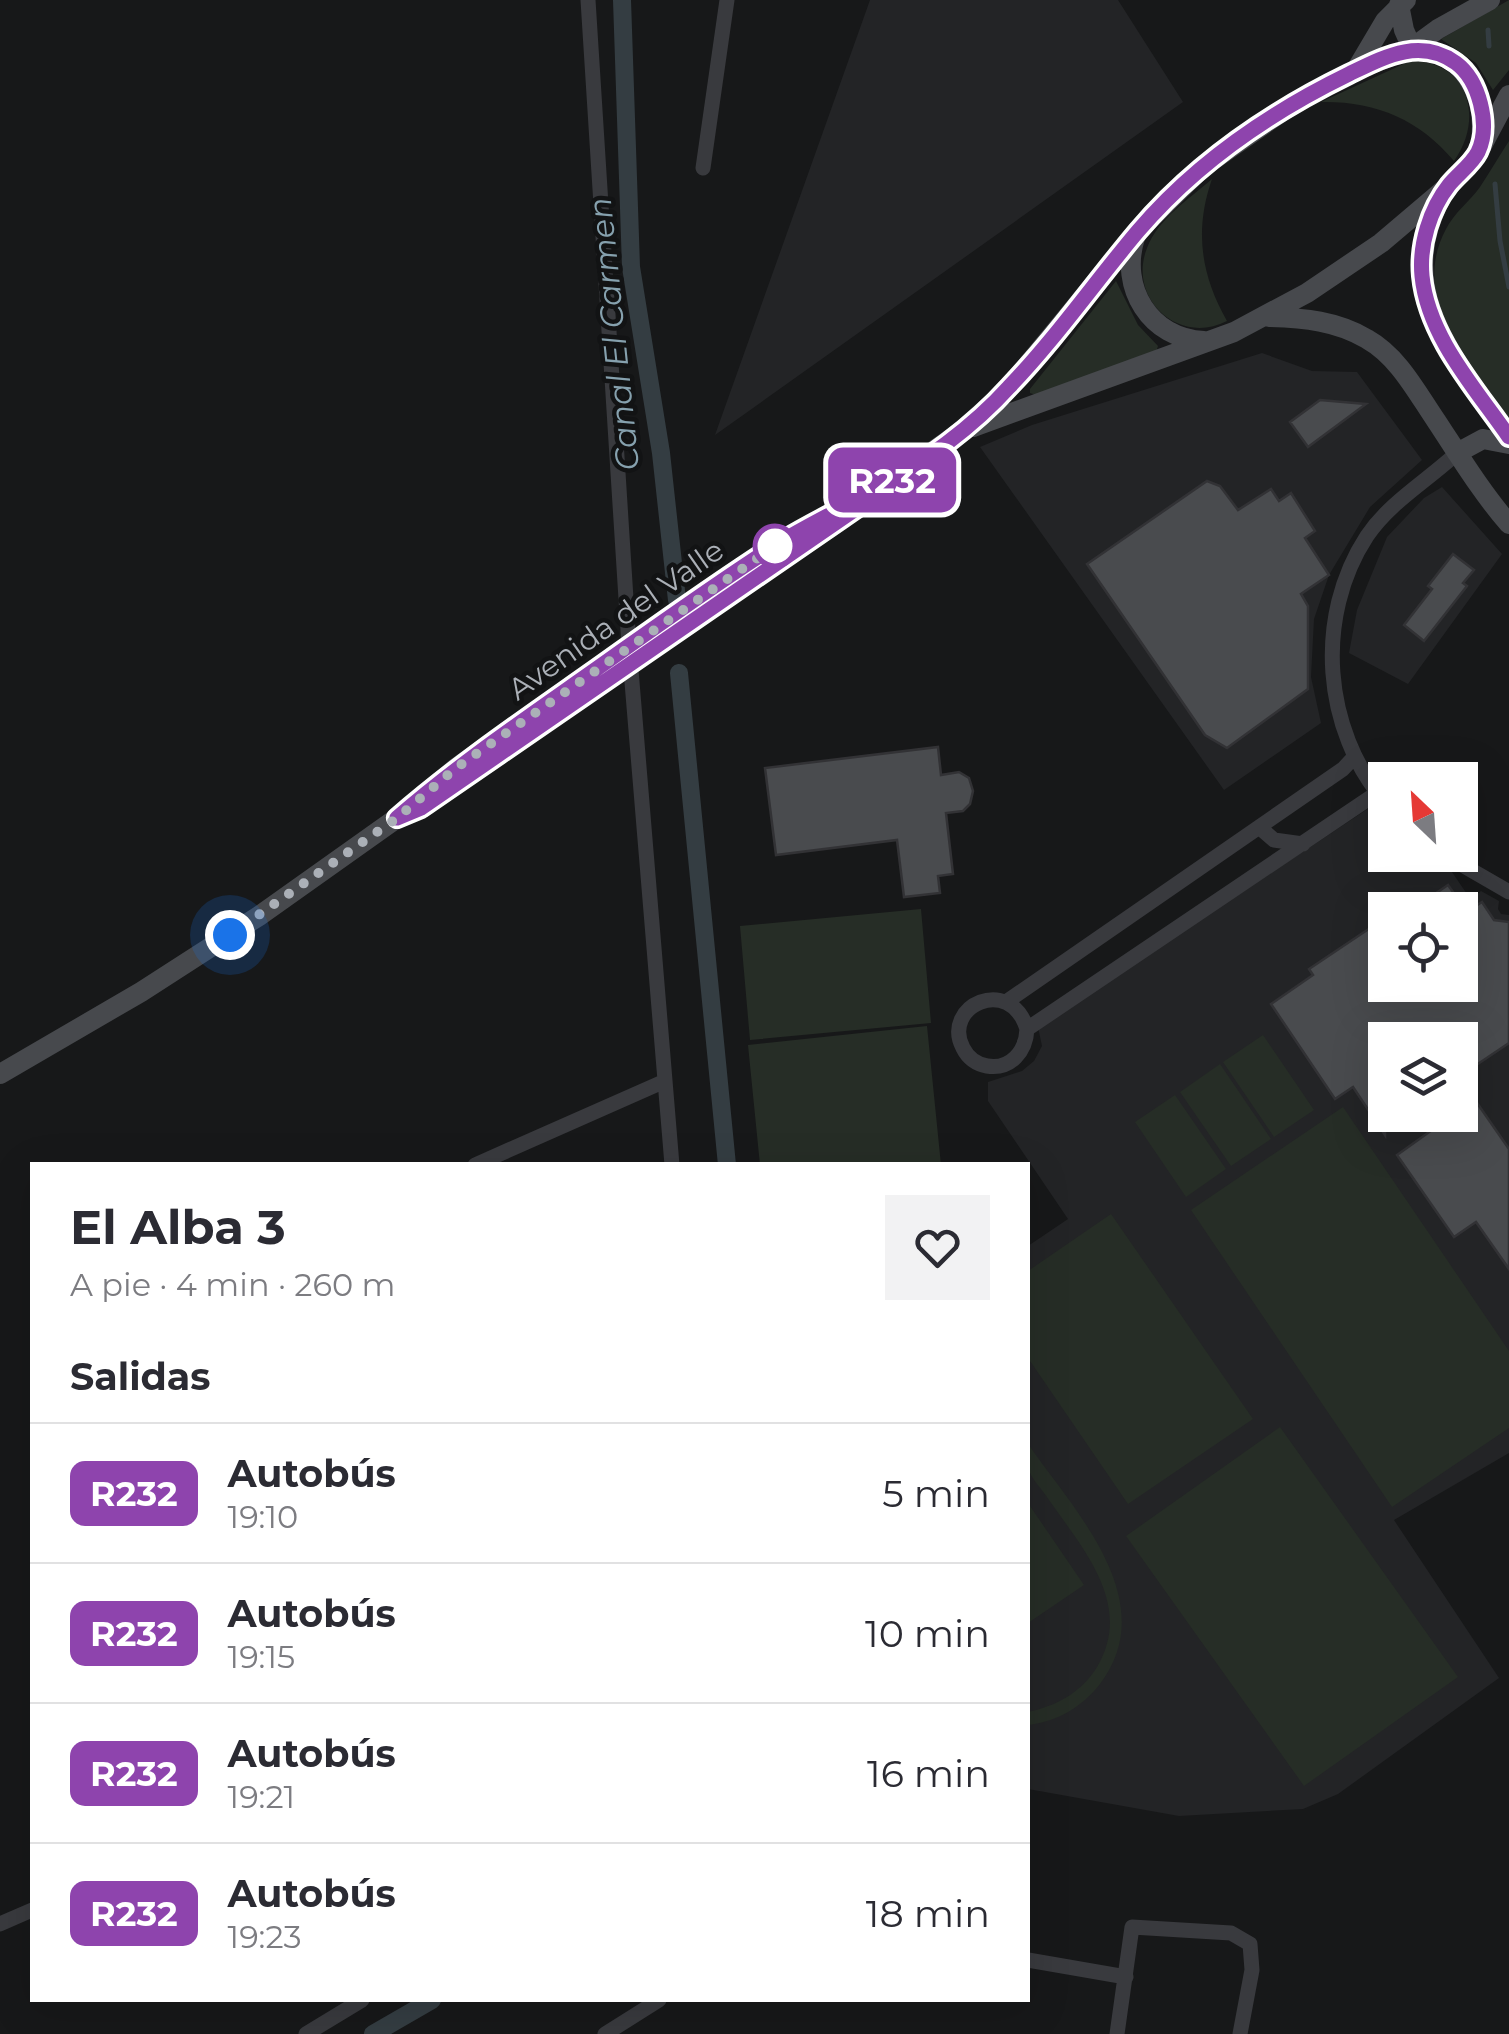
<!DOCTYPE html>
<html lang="es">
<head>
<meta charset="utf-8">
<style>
	:root { --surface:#fff; --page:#f2f2f3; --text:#2b2b33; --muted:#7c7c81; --line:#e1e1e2 }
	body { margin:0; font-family:Montserrat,sans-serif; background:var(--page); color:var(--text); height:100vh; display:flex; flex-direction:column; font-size:38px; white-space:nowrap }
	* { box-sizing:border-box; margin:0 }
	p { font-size:32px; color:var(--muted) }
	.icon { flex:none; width:55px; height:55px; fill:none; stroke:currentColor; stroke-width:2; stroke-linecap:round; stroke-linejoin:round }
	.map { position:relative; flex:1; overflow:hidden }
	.drawer { position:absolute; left:30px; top:1162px; width:1000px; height:840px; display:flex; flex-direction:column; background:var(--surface); border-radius:0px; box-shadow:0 10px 40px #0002 }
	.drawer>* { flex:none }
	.badge { padding:0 20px; border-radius:15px; font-size:35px; line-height:65px }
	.needle { width:65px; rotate:335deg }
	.controls { position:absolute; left:1368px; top:762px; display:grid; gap:20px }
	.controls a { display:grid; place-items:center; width:110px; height:110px; border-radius:0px; background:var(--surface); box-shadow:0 10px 40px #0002; font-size:50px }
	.you { position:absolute; width:50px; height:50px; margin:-25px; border:8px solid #fff; border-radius:50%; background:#1a73e8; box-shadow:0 0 0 15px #1a73e833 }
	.map>.badge { position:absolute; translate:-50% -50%; box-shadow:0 0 0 5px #fff }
	h2 { padding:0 40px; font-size:38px; line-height:90px }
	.round { display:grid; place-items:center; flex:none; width:105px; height:105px; border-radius:0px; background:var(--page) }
	.head { display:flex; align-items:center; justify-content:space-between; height:170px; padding:0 40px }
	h1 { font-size:48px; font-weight:700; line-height:75px }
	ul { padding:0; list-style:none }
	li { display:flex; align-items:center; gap:30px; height:140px; padding:0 40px; border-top:2px solid var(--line) }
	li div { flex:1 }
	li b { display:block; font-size:38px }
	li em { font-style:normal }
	li .badge { min-width:110px; font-weight:700; text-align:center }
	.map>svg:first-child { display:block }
</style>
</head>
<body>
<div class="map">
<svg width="1509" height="2034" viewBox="0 0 1509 2034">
	<rect width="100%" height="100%" fill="#171819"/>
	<path fill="#232426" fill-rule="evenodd" d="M870 0H1118L1183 102 715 435Z
		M1262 353 1312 371 1357 372 1422 460 1370 507 1329 575 1314 619 1311 677 1321 723 1224 790 980 447 1032 425Z
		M1442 487 1502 554 1408 684 1349 653 1357 610 1387 537 1424 498Z
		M1372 806 1385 820V855H1427L1452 872 1471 900 1481 891 1499 901 1498 909 1501 914 1509 915V1453L1394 1520 1499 1678 1338 1794 1303 1809 1179 1816 1028 1789V1246L1068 1219 988 1101V1082L1022 1071 1034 1061 1042 1046 1038 1027ZM1385 910H1460V985H1385ZM1385 1040H1460V1115H1385Z"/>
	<path fill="#262d26" d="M1509 0V70L1493 90 1476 63 1441 39Z
		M1410 61C1468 60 1485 118 1454 161 1419 119 1375 101 1321 102Z
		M1509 141V422C1471 367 1408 300 1446 229 1454 213 1470 201 1480 187 1490 172 1499 156 1509 141Z
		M1212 179C1194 231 1201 275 1227 321 1179 346 1127 299 1147 248 1158 219 1189 199 1212 179Z
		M1116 281 1138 325 1158 346 1156 352 1036 395 1030 393V389Z
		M921 909 931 1023 750 1040 740 926Z
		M927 1026 941 1165H760L748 1045Z
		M1263 1035 1314 1110 1274 1137 1223 1062Z
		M1220 1064 1271 1139 1231 1166 1180 1092Z
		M1175 1095 1226 1169 1186 1197 1135 1122Z
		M1343 1107 1509 1351V1428L1392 1507 1191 1210Z
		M1111 1214 1253 1419 1128 1504 1028 1358V1271Z
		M1280 1427 1458 1677 1304 1786 1126 1536Z
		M1028 1444C1074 1510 1163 1601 1100 1684 1082 1707 1057 1722 1028 1725V1712C1056 1706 1081 1693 1097 1667 1134 1605 1083 1549 1049 1500 1043 1490 1030 1478 1028 1467 1026 1461 1028 1451 1028 1444Z
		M1028 1503 1084 1585 1028 1623Z"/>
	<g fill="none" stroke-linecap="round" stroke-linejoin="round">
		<path stroke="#343d42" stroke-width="5" d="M1488 30 1489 46
			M1495 184 1500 241 1509 287"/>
		<path stroke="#343d42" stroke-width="18" d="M622 0 631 267 661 453 677 600
			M679 673 727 1165
			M373 2034 432 2000"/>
	</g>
	<path fill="#494b4e" stroke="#323235" stroke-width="2.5" d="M1320 400 1366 404 1308 447 1290 422Z
		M1207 481 1220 486 1238 510 1271 489 1279 501 1291 493 1315 531 1305 538 1329 575 1301 594 1308 606V689L1227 748 1205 735 1087 564Z
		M1453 554 1474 570 1463 583 1467 586 1424 641 1404 625 1432 589 1428 586Z
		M938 747 941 775 959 772 969 778 973 791 970 804 963 811 946 813 953 874 938 876 940 893 904 897 897 840 776 855 765 768Z
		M1448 885 1466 910H1394L1418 894 1423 902Z
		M1482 902 1494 920 1509 922V1043L1460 1076V1040H1372L1385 1060V1135L1353 1087 1335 1099 1271 1004 1313 975 1309 969 1385 918V985H1460V916Z
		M1475 1100 1509 1149V1269L1476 1222 1454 1237 1397 1155 1453 1115H1460V1110Z"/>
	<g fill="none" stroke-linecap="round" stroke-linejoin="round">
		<path stroke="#393a3e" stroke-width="15" d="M588 0 629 646 672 1165
			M703 168 727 0
			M1385 802C1323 730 1314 617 1367 536 1390 502 1427 481 1457 453
			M1259 827 1274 840 1303 844
			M1445 855 1509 892
			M1006 1002 1343 769 1355 756
			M1027 1029C1010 974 941 1006 963 1048 968 1058 976 1064 987 1066 1011 1070 1026 1051 1027 1029L1377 793
			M475 1165 665 1081
			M0 1924 32 1910
			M1028 1960 1126 1977
			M306 2034 362 2000
			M605 2034 659 2000
			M1117 2034 1132 1927 1231 1933 1250 1944 1252 1970 1240 2034"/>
		<path stroke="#47494d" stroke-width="20" d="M1399 5 1404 30 1412 48
			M1412 48C1463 51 1487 94 1481 141
			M1356 70 1385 21 1406 0
			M1441 198C1390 292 1458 362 1509 437
			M1135 238C1119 287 1150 339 1204 341
			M1269 317C1304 318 1337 321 1367 339 1399 357 1417 393 1437 422 1460 457 1482 493 1509 524
			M973 427 1234 332 1307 293 1381 243 1447 187 1478 153 1509 95
			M1457 453 1483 439 1509 444
			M639 656 843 519
			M0 1074 141 992 259 916 397 818 456 768 629 646 785 539 880 488 959 433 1006 391 1138 231 1203 167 1296 102 1356 70 1412 48 1438 29 1490 0"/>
	</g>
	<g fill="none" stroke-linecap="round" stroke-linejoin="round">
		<g stroke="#fff" stroke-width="22">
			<path id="line" d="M857 508 421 808 397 818C459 764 527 718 595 670 657 626 719 581 784 540 814 522 846 507 877 489 923 463 973 427 1009 387 1056 338 1095 282 1138 231 1195 164 1271 112 1349 74 1384 57 1420 37 1456 63 1479 80 1491 125 1478 152 1472 164 1458 174 1449 185 1430 209 1419 245 1422 276 1428 337 1476 389 1509 437"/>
		</g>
		<use href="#line" stroke="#8e44ad" stroke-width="15"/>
		<path stroke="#abb0b7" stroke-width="10" stroke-dasharray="0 18" d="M230 935 397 818 456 768 775 546"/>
	</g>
	<circle fill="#fff" stroke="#8e44ad" stroke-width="5" cx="775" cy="546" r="20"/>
	<g text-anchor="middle" stroke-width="9" stroke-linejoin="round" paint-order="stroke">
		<g font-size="30" fill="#abb0b7" stroke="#121314">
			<text transform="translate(616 620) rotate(-35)" y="10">Avenida del Valle</text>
		</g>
		<g font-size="32" font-style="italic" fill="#86a1ae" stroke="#121314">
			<text transform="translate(614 334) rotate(-96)" y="11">Canal El Carmen</text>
		</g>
	</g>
</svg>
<div class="controls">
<a><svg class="needle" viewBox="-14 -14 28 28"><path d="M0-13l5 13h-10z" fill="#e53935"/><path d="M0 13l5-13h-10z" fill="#7c7c81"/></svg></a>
<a><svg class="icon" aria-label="locate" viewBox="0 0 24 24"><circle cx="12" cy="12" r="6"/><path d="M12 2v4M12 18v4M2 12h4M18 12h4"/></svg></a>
<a><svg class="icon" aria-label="layers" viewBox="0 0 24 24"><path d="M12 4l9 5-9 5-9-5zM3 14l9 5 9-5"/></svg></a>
</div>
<div class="you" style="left:230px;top:935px"></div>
<b class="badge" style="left:892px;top:480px;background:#8e44ad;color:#fff">R232</b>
<section class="drawer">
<div class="head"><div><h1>El Alba 3</h1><p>A pie · 4 min · 260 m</p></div><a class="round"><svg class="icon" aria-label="heart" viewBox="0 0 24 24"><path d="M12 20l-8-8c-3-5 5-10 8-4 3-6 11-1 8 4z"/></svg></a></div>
<h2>Salidas</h2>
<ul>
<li><span class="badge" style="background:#8e44ad;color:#fff">R232</span><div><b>Autobús</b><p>19:10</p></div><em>5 min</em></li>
<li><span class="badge" style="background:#8e44ad;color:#fff">R232</span><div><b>Autobús</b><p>19:15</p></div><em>10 min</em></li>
<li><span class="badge" style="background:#8e44ad;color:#fff">R232</span><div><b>Autobús</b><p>19:21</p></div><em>16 min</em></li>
<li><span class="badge" style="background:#8e44ad;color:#fff">R232</span><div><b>Autobús</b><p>19:23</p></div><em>18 min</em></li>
</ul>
</section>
</div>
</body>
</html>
